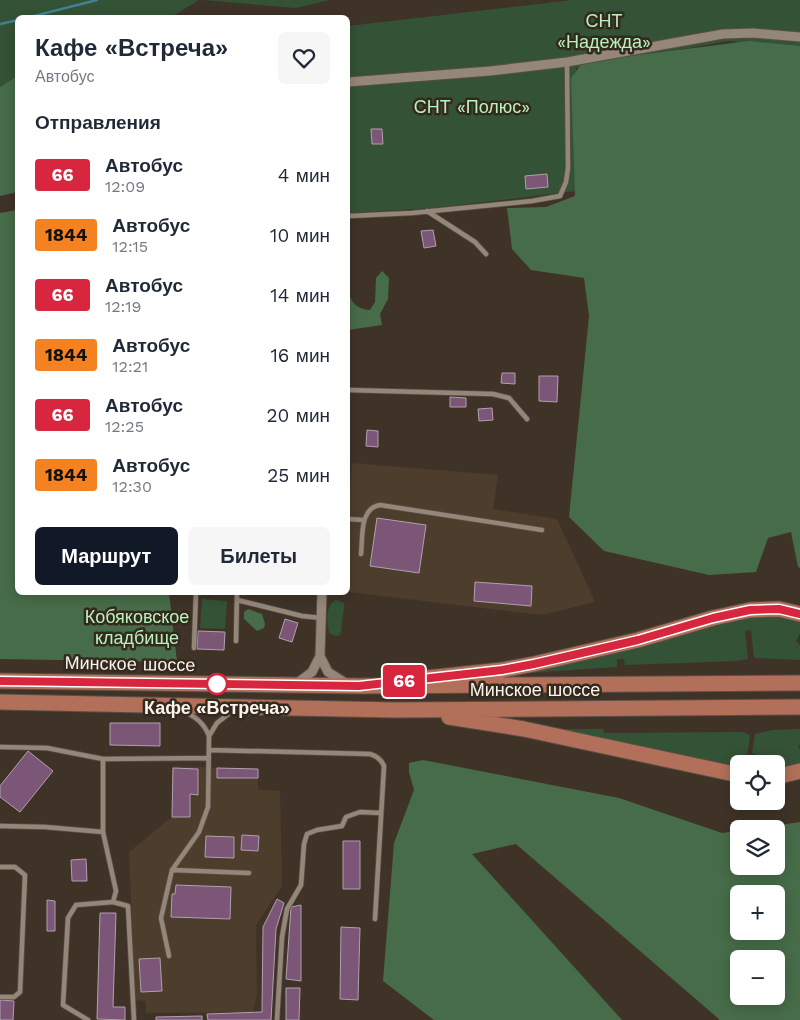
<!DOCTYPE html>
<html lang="ru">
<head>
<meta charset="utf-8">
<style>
	:root { --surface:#fff; --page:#f6f6f7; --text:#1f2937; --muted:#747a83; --accent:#111827 }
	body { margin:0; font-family:"Work Sans",sans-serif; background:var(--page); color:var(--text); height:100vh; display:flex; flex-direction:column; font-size:19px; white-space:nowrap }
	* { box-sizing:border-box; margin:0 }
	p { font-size:16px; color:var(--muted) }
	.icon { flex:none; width:28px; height:28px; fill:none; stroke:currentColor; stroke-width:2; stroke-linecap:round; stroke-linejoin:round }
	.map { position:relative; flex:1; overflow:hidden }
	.sheet { position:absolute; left:15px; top:15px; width:335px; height:580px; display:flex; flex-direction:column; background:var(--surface); border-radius:8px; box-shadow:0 2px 12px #0003 }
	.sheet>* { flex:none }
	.badge { padding:0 10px; border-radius:4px; font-size:18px; line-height:32px }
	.tools { position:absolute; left:730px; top:755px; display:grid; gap:10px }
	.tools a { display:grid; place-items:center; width:55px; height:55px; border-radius:8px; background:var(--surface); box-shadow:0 2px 12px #0003; font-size:25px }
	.map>.badge { position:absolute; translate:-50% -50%; box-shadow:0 0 0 2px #fff }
	h2 { padding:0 20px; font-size:19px; line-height:45px }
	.round { display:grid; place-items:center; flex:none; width:52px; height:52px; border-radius:8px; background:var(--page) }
	.headline { display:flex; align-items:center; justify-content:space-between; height:85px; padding:0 20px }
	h1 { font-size:24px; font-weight:600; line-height:38px }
	.primary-button { display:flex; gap:10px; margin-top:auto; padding:10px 20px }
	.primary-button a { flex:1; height:58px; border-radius:8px; background:var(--accent); color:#fff; font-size:20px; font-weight:600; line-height:58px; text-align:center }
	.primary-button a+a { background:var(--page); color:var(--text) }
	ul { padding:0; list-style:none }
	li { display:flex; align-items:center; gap:15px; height:60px; padding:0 20px }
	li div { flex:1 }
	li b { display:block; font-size:19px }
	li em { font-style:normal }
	li .badge { min-width:55px; font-weight:700; text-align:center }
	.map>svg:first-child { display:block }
</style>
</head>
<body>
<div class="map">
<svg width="800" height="1020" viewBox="0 0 800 1020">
	<rect width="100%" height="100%" fill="#3f3328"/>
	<path fill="#4d3d2d" d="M352 463 498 475 493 509 557 519 595 602 541 615 348 592V533Z
		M172 766 258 769V790L280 791 282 886 256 925 257 995 253 1012 146 1013V1001L135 1000 129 852 172 817Z"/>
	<path fill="#345236" d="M0 0H199L176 14 175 17 18 18 17 76 0 87Z
		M203 0H330L296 8Z
		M572 0H800V50L729 41 576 68 578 96 576 191 434 208 348 213V26Z
		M202 599 227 601 225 629 200 628Z
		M336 600 344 603V606L341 632 340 635 336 636 329 633C327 623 325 604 336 600Z
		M757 615 800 620V633L796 641 800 645V660L754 658 751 630 745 631 748 659 737 661 625 665 624 659H617V667L527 673Z
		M548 729H603L604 733 743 732 750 735 747 757H754L755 764H739V769Z
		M800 729V744L798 746 800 750V765L776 771V764H757L756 755 752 753 755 734 773 730Z"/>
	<path fill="#476c49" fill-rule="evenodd" d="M749 41 800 46V568L798 567 791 532 768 538 756 572 709 575 604 551 569 517 589 316 584 278 531 270 512 249 507 208 546 207 575 196 571 78 583 62Z
		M17 76V192L0 196V87Z
		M17 210 18 592 169 593 177 662 0 659V213Z
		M382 271 389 278 388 299 380 314 382 325 348 330V293C353 304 357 309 370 310L375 302 376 278Z
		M248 609 262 614 265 624 264 628 257 631 244 619V612Z
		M423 760 619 798 722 833 739 831V866H776V829H754L800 822V1020H720L516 844 472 854 622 1020H434L383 981 394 843 414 790 409 772V763ZM739 894H776V931H739ZM739 959H776V996H739Z"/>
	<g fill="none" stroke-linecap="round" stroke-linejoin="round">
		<path stroke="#438093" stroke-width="2.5" d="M26 18 97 0
			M0 24 18 20"/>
	</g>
	<path fill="#7b5677" stroke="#b0a1ae" d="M371 129H382L383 144H372Z
		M547 174 548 187 526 189 525 176Z
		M433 230 436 246 424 248 421 231Z
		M502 373H515V384L501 383Z
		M539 376H558L557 402 539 401Z
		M450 397 466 398V407H450Z
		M492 408 493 420 479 421 478 409Z
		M367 430 378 431V447L366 446Z
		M377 518 426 525 419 573 370 566Z
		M475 582 532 586 531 606 474 601Z
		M285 619 298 623 292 642 279 638Z
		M198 631 225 632 224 650 197 649Z
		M110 723H160V746L110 745Z
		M28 751 53 771 20 812 0 797V786Z
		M173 768 198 769V795L190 794V817H172Z
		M217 768 258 769V778H217Z
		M242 835 259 836 258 851 241 850Z
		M206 836 234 837V858L205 857Z
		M343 841H360V889H343Z
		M86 859 87 881H72L71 860Z
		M176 885 231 887 230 919 171 917 172 894H175Z
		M277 899 284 903 276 929 271 1020H208L207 1014 262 1012 263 927Z
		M47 900 55 901V931H47Z
		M301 905V981L286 979 291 907Z
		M100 913H116L113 1007H125V1020L97 1019Z
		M341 927 360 928 358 1000 340 999Z
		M160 958 162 991 141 992 139 959Z
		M286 988H300L299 1020H286Z
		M0 1000 14 1001 13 1020H0Z
		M202 1016V1020H156V1017Z"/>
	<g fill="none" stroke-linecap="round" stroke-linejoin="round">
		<g stroke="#584f45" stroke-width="6">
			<path id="service" d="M427 211 475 242 486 254
				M348 216 412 213 532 201 560 196 566 182 568 168 567 63
				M348 390 493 394 509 398 527 419
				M348 519 364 520
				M361 554C363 538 359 508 380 505L542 530
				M237 600 302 616 321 618
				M236 641 237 592
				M194 648 196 592
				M209 736 217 723 231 712
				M0 747 47 748 103 759 209 758
				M209 750 370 754C377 756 381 759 384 766L375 919
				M0 826 45 827 103 832 116 891 113 902 76 905 68 918 63 1005 88 1020
				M103 832V759
				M0 867H15L25 875 20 992 14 997H0
				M172 870 249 873
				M113 902 128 906 134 1020
				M169 956 161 918 172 870 199 832 208 807 209 736C204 723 196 717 183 711
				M277 1020 282 937 287 909 301 885 304 844 307 834 317 830 342 826 346 817 360 812 381 813"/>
		</g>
		<g stroke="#584f45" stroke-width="11">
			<path id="minor" d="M348 82 490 71 567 62 723 34 753 33 800 37
				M320 656 328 672 347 684
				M296 684 312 672 320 656 322 592"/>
		</g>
		<g stroke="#584f45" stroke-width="17">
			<path id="trunk" d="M427 678 502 670 534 664 638 640 713 618 750 610 779 609 800 614
				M0 681 359 686 800 683
				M0 702 395 710 800 707
				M449 717 524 729 739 775
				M776 777 800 771"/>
		</g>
		<use href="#service" stroke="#948679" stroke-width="4.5"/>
		<use href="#minor" stroke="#948679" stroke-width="9"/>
		<use href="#trunk" stroke="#b26f59" stroke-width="15"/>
	</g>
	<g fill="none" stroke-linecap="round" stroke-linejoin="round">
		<g stroke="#fff" stroke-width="11">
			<path id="line" d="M0 681 359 686 502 670 534 664 638 640 713 618 750 610 779 609 800 614"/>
		</g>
		<use href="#line" stroke="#d7263d" stroke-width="8"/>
	</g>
	<circle fill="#fff" stroke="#d7263d" stroke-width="2.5" cx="217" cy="684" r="10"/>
	<g text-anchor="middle" stroke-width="5" stroke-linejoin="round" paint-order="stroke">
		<g font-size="18" fill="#b7f3b9" stroke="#34291e">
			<text x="604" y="27">СНТ<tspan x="604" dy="21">«Надежда»</tspan></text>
			<text x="472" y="113">СНТ «Полюс»</text>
			<text x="137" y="623">Кобяковское<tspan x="137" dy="21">кладбище</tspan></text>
		</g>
		<g font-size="18" fill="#fbf4ec" stroke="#34291e">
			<text transform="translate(130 664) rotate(1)" y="6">Минское шоссе</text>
			<text x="535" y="696">Минское шоссе</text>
		</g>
		<g font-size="18" font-weight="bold" fill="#fbf4ec" stroke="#34291e">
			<text x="217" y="714">Кафе «Встреча»</text>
		</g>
	</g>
</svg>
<div class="tools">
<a><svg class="icon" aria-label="locate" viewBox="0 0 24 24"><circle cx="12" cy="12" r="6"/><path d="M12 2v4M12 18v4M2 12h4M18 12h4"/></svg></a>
<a><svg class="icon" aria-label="layers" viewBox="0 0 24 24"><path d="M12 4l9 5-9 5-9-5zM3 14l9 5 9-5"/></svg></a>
<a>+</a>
<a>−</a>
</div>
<b class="badge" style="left:404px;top:681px;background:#d7263d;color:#fff">66</b>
<section class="sheet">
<div class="headline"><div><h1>Кафе «Встреча»</h1><p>Автобус</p></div><a class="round"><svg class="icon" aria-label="heart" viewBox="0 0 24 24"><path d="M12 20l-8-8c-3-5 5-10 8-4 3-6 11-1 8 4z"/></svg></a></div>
<h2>Отправления</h2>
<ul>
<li><span class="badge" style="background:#d7263d;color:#fff">66</span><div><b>Автобус</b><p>12:09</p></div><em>4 мин</em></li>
<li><span class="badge" style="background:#f58220;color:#111">1844</span><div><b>Автобус</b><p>12:15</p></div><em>10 мин</em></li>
<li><span class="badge" style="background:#d7263d;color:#fff">66</span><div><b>Автобус</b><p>12:19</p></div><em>14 мин</em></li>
<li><span class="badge" style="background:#f58220;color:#111">1844</span><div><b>Автобус</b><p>12:21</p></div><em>16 мин</em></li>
<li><span class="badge" style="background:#d7263d;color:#fff">66</span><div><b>Автобус</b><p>12:25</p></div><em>20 мин</em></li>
<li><span class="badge" style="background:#f58220;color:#111">1844</span><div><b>Автобус</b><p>12:30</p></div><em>25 мин</em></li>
</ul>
<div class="primary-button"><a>Маршрут</a><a>Билеты</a></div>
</section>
</div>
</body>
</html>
